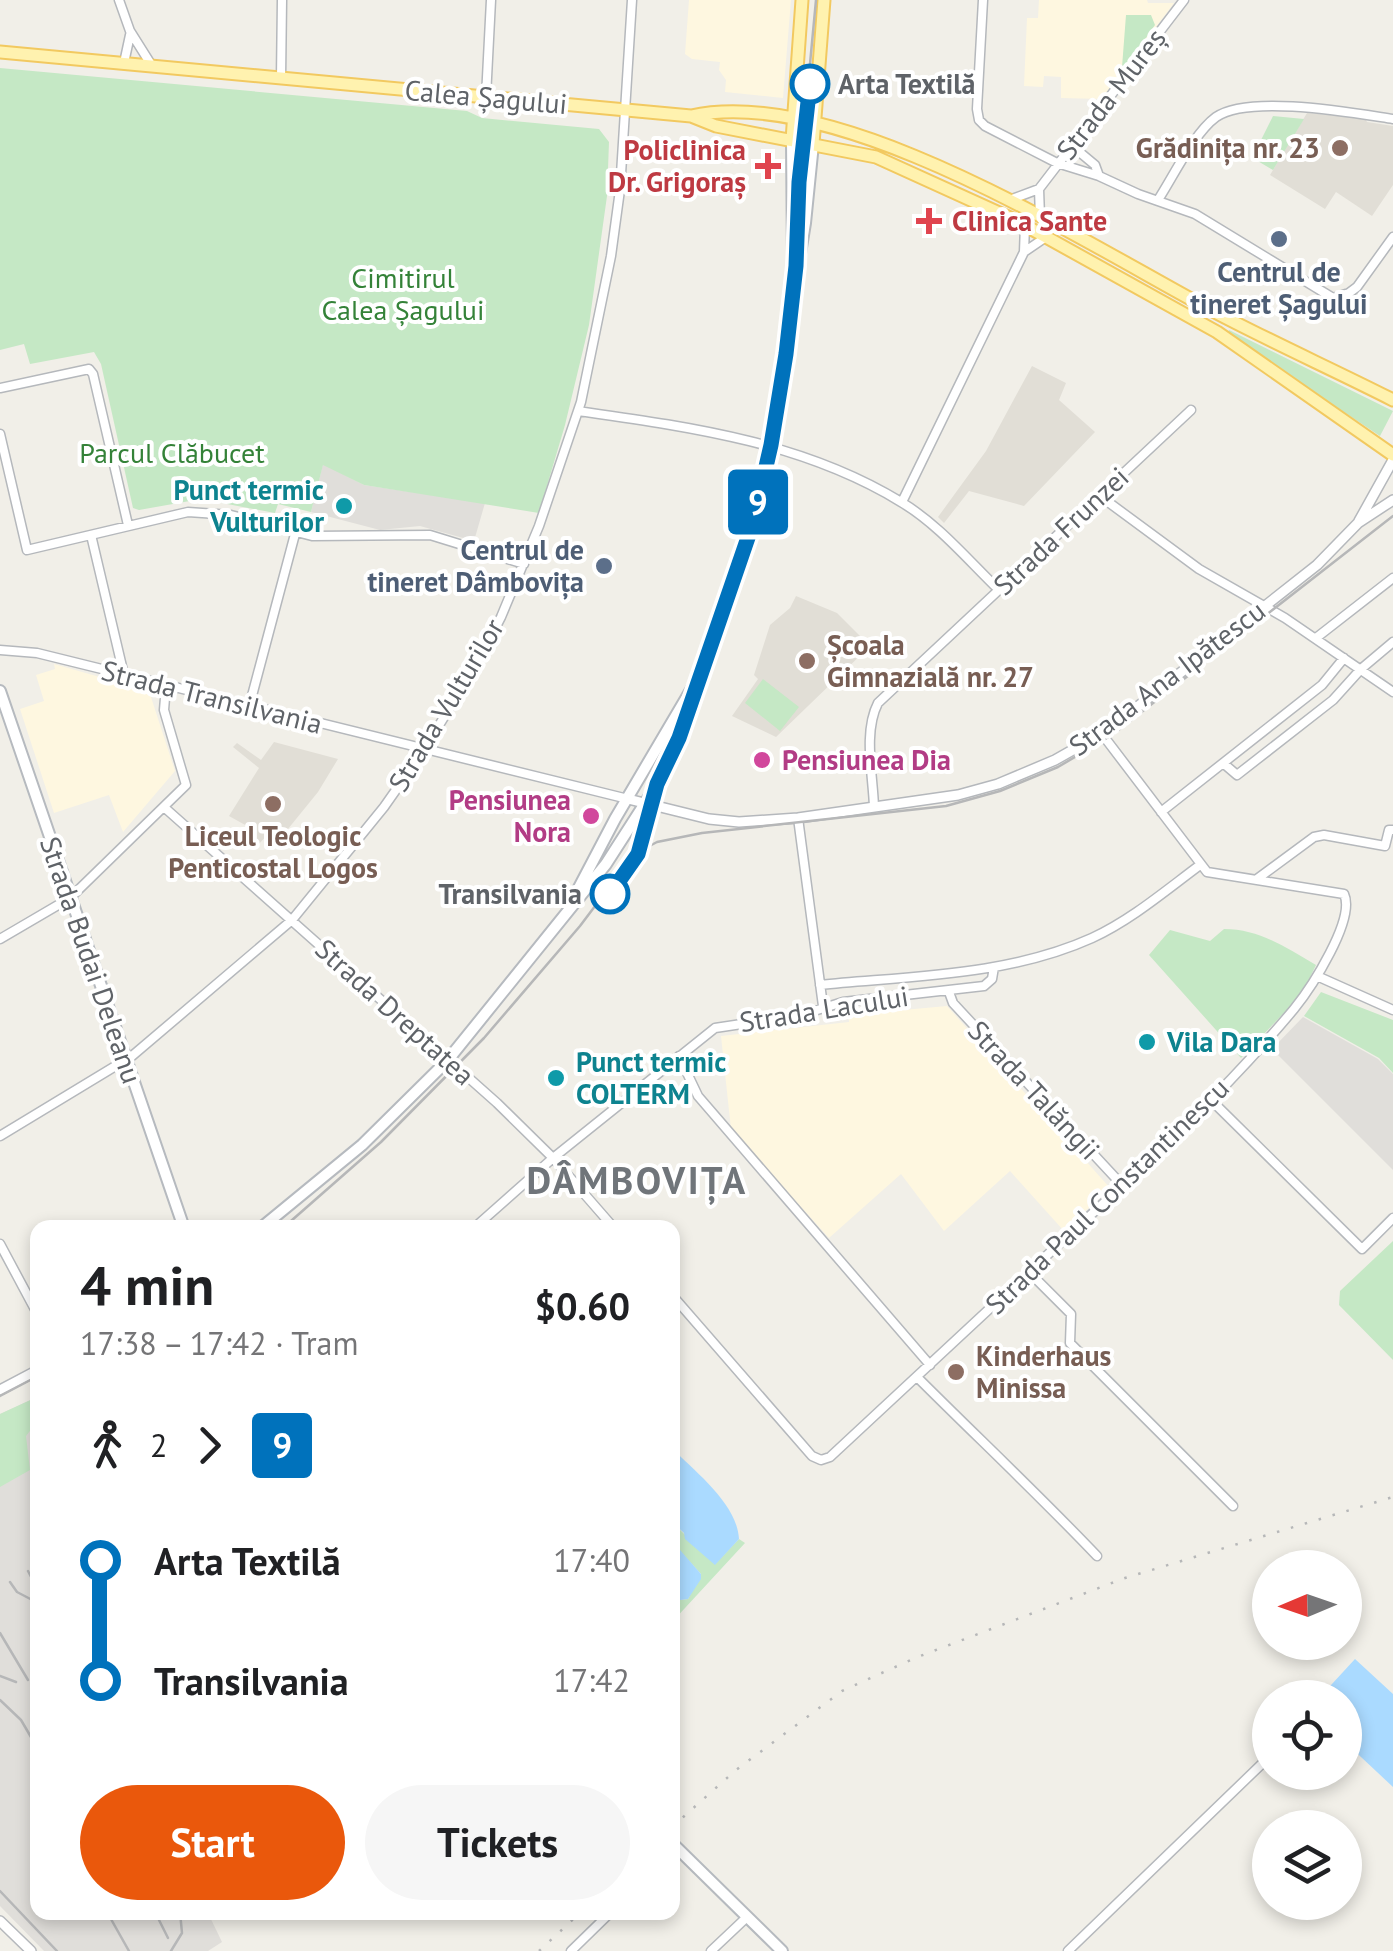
<!DOCTYPE html>
<html lang="en">
<head>
<meta charset="utf-8">
<style>
	:root { --surface:#fff; --page:#f6f6f6; --text:#202124; --muted:#757577; --accent:#ea580c }
	body { margin:0; font-family:"PT Sans",sans-serif; background:var(--page); color:var(--text); height:100vh; display:flex; flex-direction:column; font-size:38px; white-space:nowrap }
	* { box-sizing:border-box; margin:0 }
	p { font-size:32px; color:var(--muted) }
	.icon { flex:none; width:55px; height:55px; fill:none; stroke:currentColor; stroke-width:2; stroke-linecap:round; stroke-linejoin:round }
	.map { position:relative; flex:1; overflow:hidden }
	.side { position:absolute; left:30px; top:1220px; width:650px; height:700px; display:flex; flex-direction:column; background:var(--surface); border-radius:20px; box-shadow:0 5px 15px #0003 }
	.side>* { flex:none }
	.badge { padding:0 20px; border-radius:8px; font-size:35px; line-height:65px }
	.needle { width:65px; rotate:268deg }
	.buttons { position:absolute; left:1252px; top:1550px; display:grid; gap:20px }
	.buttons a { display:grid; place-items:center; width:110px; height:110px; border-radius:50%; background:var(--surface); box-shadow:0 5px 15px #0003; font-size:50px }
	.map>.badge { position:absolute; translate:-50% -50%; box-shadow:0 0 0 5px #fff }
	.legs { display:flex; align-items:center; gap:15px; height:110px; padding:0 50px; font-size:32px }
	.legs p { margin-inline-start:auto }
	.summary { display:flex; align-items:center; justify-content:space-between; height:170px; padding:0 50px }
	h1 { font-size:55px; font-weight:700; line-height:75px }
	.primary-button { display:flex; gap:20px; margin-top:auto; padding:20px 50px }
	.primary-button a { flex:1; height:115px; border-radius:60px; background:var(--accent); color:#fff; font-size:40px; font-weight:700; line-height:115px; text-align:center }
	.primary-button a+a { background:var(--page); color:var(--text) }
	ul { padding:0 50px; list-style:none }
	li { display:flex; align-items:center; gap:35px; height:120px; font-size:38px }
	li i { display:grid; place-items:center; width:15px; height:100%; margin:0 12px; background:currentColor }
	li i::after { content:''; width:25px; height:25px; margin:-12px; border:8px solid; border-radius:50%; background:var(--surface) }
	li p { margin-inline-start:auto }
	li:first-child i { background:linear-gradient(#0000 50%,currentColor 0) }
	li:last-child i { background:linear-gradient(currentColor 50%,#0000 0) }
	.map>svg:first-child { display:block }
</style>
</head>
<body>
<div class="map">
<svg width="1393" height="1951" viewBox="0 0 1393 1951">
	<rect width="100%" height="100%" fill="#f1efe8"/>
	<path fill="#fef7e0" d="M689 0H791L783 98 725 92 726 80 719 70 720 62 692 59 685 54Z
		M1039 0H1147L1148 3H1174L1102 99 1061 98V77L1044 76 1043 87 1024 86 1027 18H1038Z
		M54 664 149 691 175 771 123 832 109 795 54 813 20 709 44 701 36 675 55 669Z
		M947 1006 1110 1188 1064 1231 1010 1171 944 1231 901 1174 829 1238 731 1129 721 1036 849 1022V1015Z"/>
	<path fill="#e0deda" d="M323 464 364 485 485 503 474 541 420 526 380 530 311 512Z
		M1303 1017 1378 1059 1393 1074V1170L1272 1049Z
		M37 1397 38 1912 208 1913 222 1942 208 1951H44L0 1906V1414Z"/>
	<path fill="#e1ded6" d="M1307 113 1365 118 1367 122 1393 126V185L1372 216 1336 192 1325 209 1270 175Z
		M1032 366 1066 383 1059 400 1095 432 1024 506 969 491 944 523 938 517 986 451Z
		M796 596 837 613 870 646 776 737 732 716 758 679 754 675 770 625 790 608Z
		M274 742 338 759 318 792 279 840 270 832 257 846 250 839 256 831 229 816 259 768 233 747 237 743 261 760Z"/>
	<path fill="#c5e8c5" d="M1126 15H1151L1155 25 1125 68 1122 67Z
		M0 68 467 111 482 118 599 129 609 142 607 196 589 325 565 425 539 513 364 485 323 465 311 512 278 504 275 513 201 499 139 510 133 508 101 364 94 352 30 364 24 344 0 350Z
		M1273 116 1304 119 1273 170 1256 160V150Z
		M1229 330 1393 411 1380 436 1227 334Z
		M763 679 799 707 780 731 745 703Z
		M1224 929C1259 929 1285 947 1316 965L1302 994 1241 1058 1149 955 1170 930 1210 941Z
		M1321 992 1393 1020V1073L1379 1058 1304 1016Z
		M1393 1241V1360L1339 1305 1340 1291Z
		M37 1397V1422L26 1436 30 1470 0 1487V1414Z
		M673 1523 715 1564 739 1539 745 1543 673 1621V1601L688 1599 701 1574 680 1551 673 1550Z"/>
	<path fill="#aadaff" d="M672 1448C695 1472 737 1503 739 1539L715 1565 685 1539 684 1533 673 1523Z
		M673 1550H680L701 1574V1579L688 1599 673 1601Z
		M1355 1659 1393 1694V1787L1345 1742V1698L1320 1697Z"/>
	<g fill="none" stroke-linecap="round" stroke-linejoin="round">
		<g stroke="#b5b8bc" stroke-width="11">
			<path id="minor" d="M119 0 130 31 152 66
				M983 0 977 109 979 120 985 126 1057 163 1099 176 1138 194 1195 214 1333 298 1349 293 1357 287 1393 237
				M124 63 130 35
				M281 78 282 0
				M486 97 491 0
				M1071 145 1095 165 1099 176
				M1039 189 1040 217
				M1012 199 1039 189 1184 0
				M1158 200C1173 177 1194 133 1216 117 1249 94 1353 113 1393 119
				M1024 252 1046 237
				M0 388 89 369 93 374 128 525
				M578 411C690 427 803 442 901 502 938 524 967 559 998 589
				M0 434 27 550 188 512 231 515 312 536 430 535 524 564
				M1100 496 1199 569 1285 618 1393 692
				M902 502 1024 252 1025 225
				M91 535 124 675
				M1316 638 1393 578
				M0 650 37 653 628 799
				M249 707 295 534
				M1223 763 1237 775 1333 700 1361 669 1393 642
				M874 807C873 775 863 732 878 703L1191 410
				M165 808 497 1103 553 1158 614 1228
				M1161 812 1322 685 1344 658
				M798 818 823 1006
				M1257 879 1314 837 1324 835 1385 846 1389 830H1393
				M0 939 70 898 186 785 164 710 166 686
				M1317 976 1393 1010
				M820 985C910 976 1008 976 1092 938 1131 920 1165 891 1200 865
				M949 992 953 1003 1123 1186
				M679 1056 698 1096 930 1365
				M1211 1100 1362 1249 1393 1218
				M0 1136 132 1056 292 920 384 807 424 750 480 658 501 617 539 526 581 402 611 256 620 190 632 0
				M474 1228 553 1158 715 1028 801 1015 843 1002 984 986 992 979 994 967
				M0 1244 38 1315
				M1029 1272 1071 1314 1070 1343 1233 1506
				M672 1295 812 1456 821 1460 830 1457C906 1387 982 1316 1058 1245 1140 1170 1223 1094 1294 1009 1311 988 1356 919 1344 894L1207 872 1102 734
				M917 1377C977 1437 1038 1494 1097 1556
				M571 1951 611 1912
				M711 1951 747 1917
				M1068 1951 1270 1756"/>
		</g>
		<g stroke="#b5b8bc" stroke-width="12">
			<path id="tertiary" d="M1359 521 1393 460
				M628 799 709 819 739 822 798 818 958 795 998 784 1055 760 1108 730 1317 565 1358 523 1393 500
				M0 1390 38 1370
				M0 1921 31 1951"/>
		</g>
		<g stroke="#b6babf" stroke-width="14">
			<path id="secondary" d="M792 140 793 262
				M0 691 184 1228
				M572 901 615 819 694 685
				M261 1228 362 1145 447 1061 606 864 660 780 679 739 720 618 751 522 767 455 805 223 813 144
				M672 1843 782 1951"/>
		</g>
		<g stroke="#f2c960" stroke-width="15">
			<path id="primary" d="M0 52 691 116 716 126 876 157 1019 222 1217 332 1393 455
				M691 116C838 84 1080 240 1209 309 1269 341 1332 369 1393 400
				M792 140 802 0
				M813 144 824 0"/>
		</g>
		<use href="#minor" stroke="#fff" stroke-width="8"/>
		<use href="#tertiary" stroke="#fff" stroke-width="9"/>
		<use href="#secondary" stroke="#fff" stroke-width="10"/>
		<use href="#primary" stroke="#fff2af" stroke-width="11"/>
		<path stroke="#b6b7b8" stroke-width="2.5" d="M635 860 659 780 679 739 722 619 753 523 771 445 795 286 797 202 816 0
			M283 1228 381 1142 484 1038 580 926 629 861 642 850 657 842 702 833 946 806 1000 791 1058 767 1112 735 1393 516
			M0 1396 38 1376
			M28 1571 38 1590
			M10 1582 17 1592 38 1603
			M0 1633 28 1680
			M0 1676 16 1682
			M0 1700 21 1720 38 1749
			M0 1891 57 1951
			M107 1912 129 1951
			M155 1912 168 1938
			M171 1951 182 1933 180 1912"/>
		<path stroke="#b6b7b8" stroke-width="2.5" stroke-dasharray="2.5 12" stroke-linecap="butt" d="M672 1827 736 1770 842 1691 915 1658 1125 1578 1393 1497
			M539 1951 581 1912"/>
	</g>
	<g fill="none" stroke-linecap="round" stroke-linejoin="round">
		<g stroke="#fff" stroke-width="22">
			<path id="line-1" d="M610 894 638 854 657 784 679 738 753 523 771 445 786 354 796 266 799 182 810 84"/>
		</g>
		<use href="#line-1" stroke="#0072bc" stroke-width="15"/>
	</g>
	<g fill="#fff" stroke="#0072bc" stroke-width="5">
		<circle cx="810" cy="84" r="18"/>
		<circle cx="610" cy="894" r="18"/>
	</g>
	<g fill="#8d6e63" stroke="#fff" stroke-width="4">
		<circle cx="1340" cy="148" r="10"/>
		<circle cx="807" cy="661" r="10"/>
		<circle cx="273" cy="804" r="10"/>
		<circle cx="956" cy="1372" r="10"/>
	</g>
	<g fill="#e0444e" stroke="#fff" stroke-width="4">
		<path d="M763 151h10v10h10v10h-10v10h-10v-10h-10v-10h10z"/>
		<path d="M924 206h10v10h10v10h-10v10h-10v-10h-10v-10h10z"/>
	</g>
	<g fill="#5c6f8a" stroke="#fff" stroke-width="4">
		<circle cx="1279" cy="239" r="10"/>
		<circle cx="604" cy="566" r="10"/>
	</g>
	<g fill="#0f9aa8" stroke="#fff" stroke-width="4">
		<circle cx="344" cy="506" r="10"/>
		<circle cx="1147" cy="1042" r="10"/>
		<circle cx="556" cy="1078" r="10"/>
	</g>
	<g fill="#d1479c" stroke="#fff" stroke-width="4">
		<circle cx="762" cy="760" r="10"/>
		<circle cx="591" cy="816" r="10"/>
	</g>
	<g text-anchor="middle" stroke-width="8" stroke-linejoin="round" paint-order="stroke">
		<g font-size="28" font-weight="bold" fill="#5f6368" stroke="#fff" text-anchor="start">
			<text x="838" y="94">Arta Textilă</text>
			<text x="582" y="904" text-anchor="end">Transilvania</text>
		</g>
		<g font-size="28" fill="#5f6368" stroke="#fff">
			<text transform="translate(1111 94) rotate(-52)" y="10">Strada Mureș</text>
			<text transform="translate(486 97) rotate(5)" y="10">Calea Șagului</text>
			<text transform="translate(1061 531) rotate(-43)" y="10">Strada Frunzei</text>
			<text transform="translate(1167 678) rotate(-37)" y="10">Strada Ana Ipătescu</text>
			<text transform="translate(212 697) rotate(14)" y="10">Strada Transilvania</text>
			<text transform="translate(446 705) rotate(-59)" y="10">Strada Vulturilor</text>
			<text transform="translate(91 960) rotate(71)" y="10">Strada Budai Deleanu</text>
			<text transform="translate(824 1009) rotate(-9)" y="10">Strada Lacului</text>
			<text transform="translate(395 1012) rotate(42)" y="10">Strada Dreptatea</text>
			<text transform="translate(1034 1090) rotate(47)" y="10">Strada Talăngii</text>
			<text transform="translate(1107 1196) rotate(-44)" y="10">Strada Paul Constantinescu</text>
		</g>
		<g font-size="28" font-weight="bold" fill="#785e54" stroke="#fff" text-anchor="start">
			<text x="1320" y="158" text-anchor="end">Grădinița nr. 23</text>
			<text x="827" y="655">Școala<tspan x="827" dy="32">Gimnazială nr. 27</tspan></text>
			<text x="273" y="846" text-anchor="middle">Liceul Teologic<tspan x="273" dy="32">Penticostal Logos</tspan></text>
			<text x="976" y="1366">Kinderhaus<tspan x="976" dy="32">Minissa</tspan></text>
		</g>
		<g font-size="28" font-weight="bold" fill="#be3a42" stroke="#fff" text-anchor="end">
			<text x="746" y="160">Policlinica<tspan x="746" dy="32">Dr. Grigoraș</tspan></text>
			<text x="952" y="231" text-anchor="start">Clinica Sante</text>
		</g>
		<g font-size="28" font-weight="bold" fill="#4e5e75" stroke="#fff">
			<text x="1279" y="282">Centrul de<tspan x="1279" dy="32">tineret Șagului</tspan></text>
			<text x="584" y="560" text-anchor="end">Centrul de<tspan x="584" dy="32">tineret Dâmbovița</tspan></text>
		</g>
		<g font-size="28" fill="#348238" stroke="#fff">
			<text x="403" y="288">Cimitirul<tspan x="403" dy="32">Calea Șagului</tspan></text>
			<text x="172" y="463">Parcul Clăbucet</text>
		</g>
		<g font-size="28" font-weight="bold" fill="#0d838f" stroke="#fff" text-anchor="start">
			<text x="324" y="500" text-anchor="end">Punct termic<tspan x="324" dy="32">Vulturilor</tspan></text>
			<text x="1167" y="1052">Vila Dara</text>
			<text x="576" y="1072">Punct termic<tspan x="576" dy="32">COLTERM</tspan></text>
		</g>
		<g font-size="28" font-weight="bold" fill="#b23c85" stroke="#fff" text-anchor="start">
			<text x="782" y="770">Pensiunea Dia</text>
			<text x="571" y="810" text-anchor="end">Pensiunea<tspan x="571" dy="32">Nora</tspan></text>
		</g>
		<g font-size="38" font-weight="bold" letter-spacing="2.5" fill="#70757a" stroke="#fff">
			<text x="637" y="1194">DÂMBOVIȚA</text>
		</g>
	</g>
</svg>
<div class="buttons">
<a><svg class="needle" viewBox="-14 -14 28 28"><path d="M0-13l5 13h-10z" fill="#e53935"/><path d="M0 13l5-13h-10z" fill="#757577"/></svg></a>
<a><svg class="icon" aria-label="locate" viewBox="0 0 24 24"><circle cx="12" cy="12" r="6"/><path d="M12 2v4M12 18v4M2 12h4M18 12h4"/></svg></a>
<a><svg class="icon" aria-label="layers" viewBox="0 0 24 24"><path d="M12 4l9 5-9 5-9-5zM3 14l9 5 9-5"/></svg></a>
</div>
<b class="badge" style="left:758px;top:502px;background:#0072bc;color:#fff">9</b>
<section class="side">
<div class="summary"><div><h1>4 min</h1><p>17:38 – 17:42 · Tram</p></div><b>$0.60</b></div>
<div class="legs"><svg class="icon" aria-label="walk" viewBox="0 0 24 24"><circle cx="13" cy="4" r="2"/><path d="M13 8l-2 6 4 7M11 14l-3 7M7 12l3-4h3l4 4"/></svg>2<svg class="icon" aria-label="forward" viewBox="0 0 24 24"><path d="M9 5l7 7-7 7"/></svg><b class="badge" style="background:#0072bc;color:#fff">9</b></div>
<ul>
<li><i style="color:#0072bc"></i><b>Arta Textilă</b><p>17:40</p></li>
<li><i style="color:#0072bc"></i><b>Transilvania</b><p>17:42</p></li>
</ul>
<div class="primary-button"><a>Start</a><a>Tickets</a></div>
</section>
</div>
</body>
</html>
